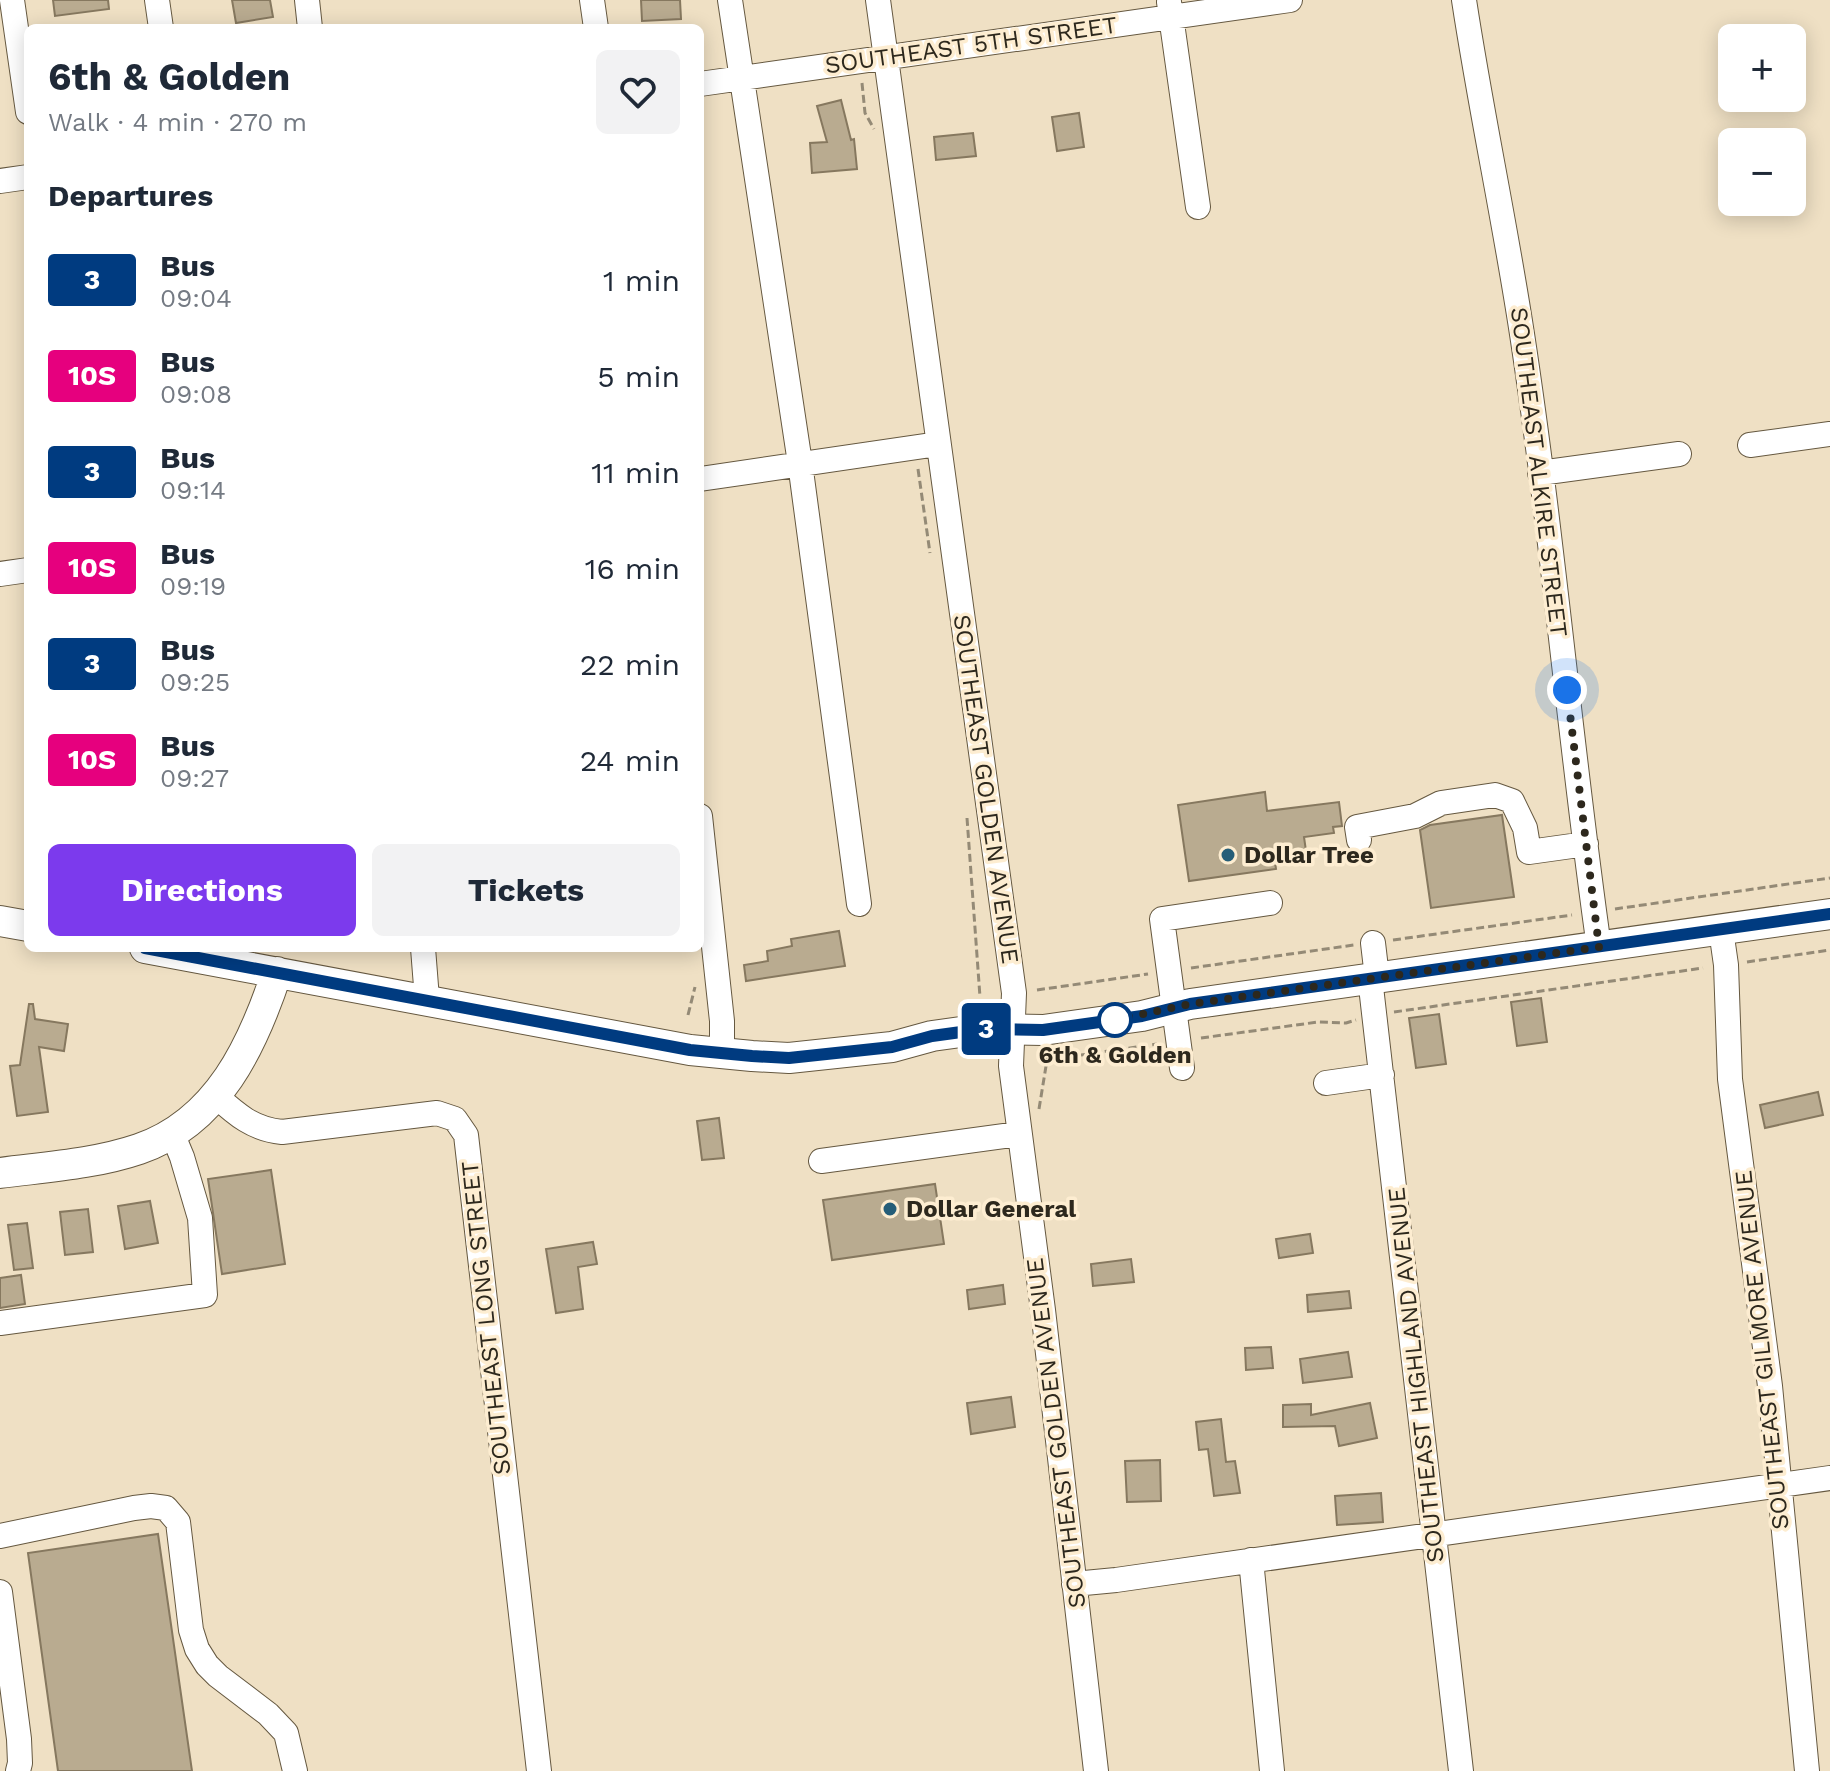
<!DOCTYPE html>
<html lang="en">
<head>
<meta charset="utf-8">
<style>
	:root { --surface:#fff; --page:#f2f2f3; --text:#1f2937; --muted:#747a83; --accent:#7c3aed }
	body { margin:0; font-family:"Work Sans",sans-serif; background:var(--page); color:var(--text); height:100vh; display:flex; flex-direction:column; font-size:30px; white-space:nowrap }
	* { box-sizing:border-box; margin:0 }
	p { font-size:26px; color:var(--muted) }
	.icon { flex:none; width:44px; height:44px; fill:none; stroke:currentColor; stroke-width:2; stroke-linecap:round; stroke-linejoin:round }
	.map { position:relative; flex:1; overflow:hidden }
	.details { position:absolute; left:24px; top:24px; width:680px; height:928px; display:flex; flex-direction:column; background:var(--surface); border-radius:12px; box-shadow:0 4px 20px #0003 }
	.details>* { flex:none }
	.badge { padding:0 16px; border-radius:6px; font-size:28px; line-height:52px }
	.tools { position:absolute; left:1718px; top:24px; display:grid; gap:16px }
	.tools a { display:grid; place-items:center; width:88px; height:88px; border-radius:12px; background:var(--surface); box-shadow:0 4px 20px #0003; font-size:40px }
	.you { position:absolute; width:40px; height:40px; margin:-20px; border:6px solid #fff; border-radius:50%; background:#1a73e8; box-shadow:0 0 0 12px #1a73e833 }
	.map>.badge { position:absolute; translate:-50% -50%; box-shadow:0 0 0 4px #fff }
	h2 { padding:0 24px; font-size:30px; line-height:72px }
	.round { display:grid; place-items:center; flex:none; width:84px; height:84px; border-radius:12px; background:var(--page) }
	.overview { display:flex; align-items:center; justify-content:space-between; height:136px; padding:0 24px }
	h1 { font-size:38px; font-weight:700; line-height:60px }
	.cta { display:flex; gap:16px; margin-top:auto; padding:16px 24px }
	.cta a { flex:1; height:92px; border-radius:12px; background:var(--accent); color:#fff; font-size:32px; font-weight:700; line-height:92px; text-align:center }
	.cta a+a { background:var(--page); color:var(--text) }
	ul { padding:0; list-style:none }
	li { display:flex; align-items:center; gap:24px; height:96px; padding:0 24px }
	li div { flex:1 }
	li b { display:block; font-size:30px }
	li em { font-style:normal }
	li .badge { min-width:88px; font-weight:700; text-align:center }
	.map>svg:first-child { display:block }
</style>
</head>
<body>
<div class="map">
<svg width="1830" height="1771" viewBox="0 0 1830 1771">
	<rect width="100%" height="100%" fill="#efe0c4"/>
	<path fill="#b9ab90" stroke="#86785f" stroke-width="2" d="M53 0H108L109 9 55 16Z
		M232 0H270L273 17 236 23Z
		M641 0H680L681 19 642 21Z
		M841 100 851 140 854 139 857 169 812 173 810 143 827 142 817 106Z
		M1079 113 1084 147 1057 151 1052 117Z
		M973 133 976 156 936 160 934 137Z
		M1265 792 1267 811 1339 802 1342 826 1333 827 1334 833 1304 837 1307 858 1275 862 1276 869 1189 881 1178 805Z
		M1502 815 1514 897 1431 908 1420 830 1430 825Z
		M839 931 845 966 746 981 744 965 768 961 767 951 792 946 791 939Z
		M1541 998 1547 1042 1517 1046 1511 1002Z
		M29 1004H33L35 1019 68 1024 64 1051 39 1047 48 1112 17 1116 10 1066 20 1065Z
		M1439 1014 1446 1064 1416 1068 1409 1018Z
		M1818 1092 1823 1115 1765 1128 1760 1105Z
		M719 1118 724 1158 702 1160 697 1121Z
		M271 1170 285 1264 222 1274 208 1179Z
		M935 1184 944 1244 832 1260 823 1200Z
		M150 1201 158 1243 125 1249 118 1206Z
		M88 1209 93 1252 65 1255 60 1212Z
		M27 1223 33 1268 14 1270 8 1225Z
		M1310 1234 1313 1253 1279 1258 1276 1239Z
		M593 1242 597 1264 578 1267 583 1309 556 1313 546 1249Z
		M1131 1259 1134 1282 1093 1286 1091 1264Z
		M21 1275 25 1304 0 1308V1278Z
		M1003 1285 1005 1304 969 1309 967 1290Z
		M1349 1291 1351 1308 1308 1312 1307 1295Z
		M1271 1347 1273 1368 1246 1370 1245 1348Z
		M1348 1352 1352 1377 1303 1383 1300 1359Z
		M1011 1397 1015 1427 971 1434 967 1403Z
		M1370 1403 1377 1438 1339 1446 1335 1426 1283 1427V1405L1311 1404V1415Z
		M1221 1419 1226 1462 1235 1461 1240 1493 1214 1496 1208 1449 1199 1450 1196 1422Z
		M1160 1460 1161 1501 1127 1502 1125 1461Z
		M1381 1493 1383 1522 1337 1525 1335 1496Z
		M158 1534 192 1771H58L28 1553Z"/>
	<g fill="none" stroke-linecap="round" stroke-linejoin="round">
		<g stroke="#655840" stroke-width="26">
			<path id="minor" d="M12 0 28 112
				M157 0 161 28
				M307 0 310 28
				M592 0 596 28
				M730 0 800 463 859 904
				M878 0 1014 993 1011 1066 1043 1310 1096 1771
				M1464 0C1481 112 1505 222 1522 334 1553 537 1570 743 1599 947
				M1169 2 1198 207
				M700 84 1290 0
				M0 181 28 177
				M1750 445 1830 434
				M1540 473 1679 454
				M700 479 938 444
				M0 574 28 570
				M700 816 722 1021V1053
				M1359 840 1357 827 1415 816 1441 803 1495 795 1512 801 1525 828 1529 852 1586 844
				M1721 930 1726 965 1730 1079 1770 1386 1807 1771
				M1373 943 1377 977
				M423 948 427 999
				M1370 978 1461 1771
				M1182 1068 1162 919 1270 903
				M1326 1083 1382 1075
				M216 1096C237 1115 253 1129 282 1132L437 1113 455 1119 466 1135 539 1771
				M821 1161 1019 1134
				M0 1323 205 1295 200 1218 182 1157 172 1133
				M0 1536 134 1508 151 1506 166 1508 178 1522 191 1630 197 1649 207 1665 218 1676 268 1714 286 1733 295 1771
				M1251 1560 1272 1771
				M1074 1584 1116 1580 1830 1478
				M0 1592 19 1739 20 1763 18 1771"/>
		</g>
		<g stroke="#655840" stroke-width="32">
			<path id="major" d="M0 921 28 926
				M145 948 690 1050 752 1056 789 1058 892 1047 932 1036 983 1029 1043 1030 1142 1016 1190 1004 1830 914
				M0 1173C46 1167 95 1164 139 1149 218 1122 253 1045 277 972"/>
		</g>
		<path stroke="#948a76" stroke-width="3" stroke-dasharray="8 4" stroke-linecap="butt" d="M862 83 865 113 874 129
			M918 469 930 553
			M967 818 980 997
			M1615 909 1830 878
			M1393 940 1572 915
			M1747 962 1830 950
			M1191 968 1354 945
			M1037 990 1148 974
			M1394 1012 1703 968
			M688 1015 695 987
			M1201 1038 1318 1022 1346 1023 1356 1020
			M1039 1109 1047 1060 1157 1044"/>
		<use href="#minor" stroke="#fff" stroke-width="24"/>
		<use href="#major" stroke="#fff" stroke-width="30"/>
	</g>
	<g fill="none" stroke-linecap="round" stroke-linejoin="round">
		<g stroke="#fff" stroke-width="18">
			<path id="line" d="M145 948 690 1050 752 1056 789 1058 892 1047 932 1036 983 1029 1043 1030 1142 1016 1190 1004 1830 914"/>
		</g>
		<use href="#line" stroke="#003b80" stroke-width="12"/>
		<path stroke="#2d281d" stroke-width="8" stroke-dasharray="0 14.4" d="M1115 1020 1190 1004 1599 947 1567 690"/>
	</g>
	<g fill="#265e78" stroke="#fdedd1" stroke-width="3">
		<circle cx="1228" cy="855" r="8"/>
		<circle cx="890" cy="1209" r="8"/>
	</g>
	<circle fill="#fff" stroke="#003b80" stroke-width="4" cx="1115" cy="1020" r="16"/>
	<g text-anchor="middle" stroke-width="7" stroke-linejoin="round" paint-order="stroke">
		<g font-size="24" fill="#2d281d" stroke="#fdedd1">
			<text transform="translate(971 45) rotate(-8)" y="8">SOUTHEAST 5TH STREET</text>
			<text transform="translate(1539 472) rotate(83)" y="8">SOUTHEAST ALKIRE STREET</text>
			<text transform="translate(986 789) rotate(82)" y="8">SOUTHEAST GOLDEN AVENUE</text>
			<text transform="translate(486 1318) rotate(-96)" y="8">SOUTHEAST LONG STREET</text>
			<text transform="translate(1762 1350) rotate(-96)" y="8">SOUTHEAST GILMORE AVENUE</text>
			<text transform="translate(1416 1375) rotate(-96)" y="8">SOUTHEAST HIGHLAND AVENUE</text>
			<text transform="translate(1056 1433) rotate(-97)" y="8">SOUTHEAST GOLDEN AVENUE</text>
		</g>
		<g font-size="24" font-weight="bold" fill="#2d281d" stroke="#fdedd1" text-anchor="start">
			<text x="1244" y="863">Dollar Tree</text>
			<text x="906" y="1217">Dollar General</text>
		</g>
		<g font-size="24" font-weight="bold" fill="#2d281d" stroke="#fdedd1">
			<text x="1115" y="1063">6th &amp; Golden</text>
		</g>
	</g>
</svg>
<div class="tools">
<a>+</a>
<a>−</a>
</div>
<div class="you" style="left:1567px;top:690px"></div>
<b class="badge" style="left:986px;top:1029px;background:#003b80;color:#fff">3</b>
<section class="details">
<div class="overview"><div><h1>6th &amp; Golden</h1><p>Walk · 4 min · 270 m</p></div><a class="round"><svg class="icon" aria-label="heart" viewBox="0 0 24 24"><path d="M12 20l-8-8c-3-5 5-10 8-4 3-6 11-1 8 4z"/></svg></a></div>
<h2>Departures</h2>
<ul>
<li><span class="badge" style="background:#003b80;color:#fff">3</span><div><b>Bus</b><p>09:04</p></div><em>1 min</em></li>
<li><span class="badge" style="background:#e6007e;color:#fff">10S</span><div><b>Bus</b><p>09:08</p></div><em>5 min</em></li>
<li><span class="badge" style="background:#003b80;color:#fff">3</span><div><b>Bus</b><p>09:14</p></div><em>11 min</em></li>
<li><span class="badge" style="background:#e6007e;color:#fff">10S</span><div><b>Bus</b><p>09:19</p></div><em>16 min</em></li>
<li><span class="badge" style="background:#003b80;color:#fff">3</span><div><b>Bus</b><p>09:25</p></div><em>22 min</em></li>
<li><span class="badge" style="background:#e6007e;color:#fff">10S</span><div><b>Bus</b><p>09:27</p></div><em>24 min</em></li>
</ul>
<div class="cta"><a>Directions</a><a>Tickets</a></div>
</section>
</div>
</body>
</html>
